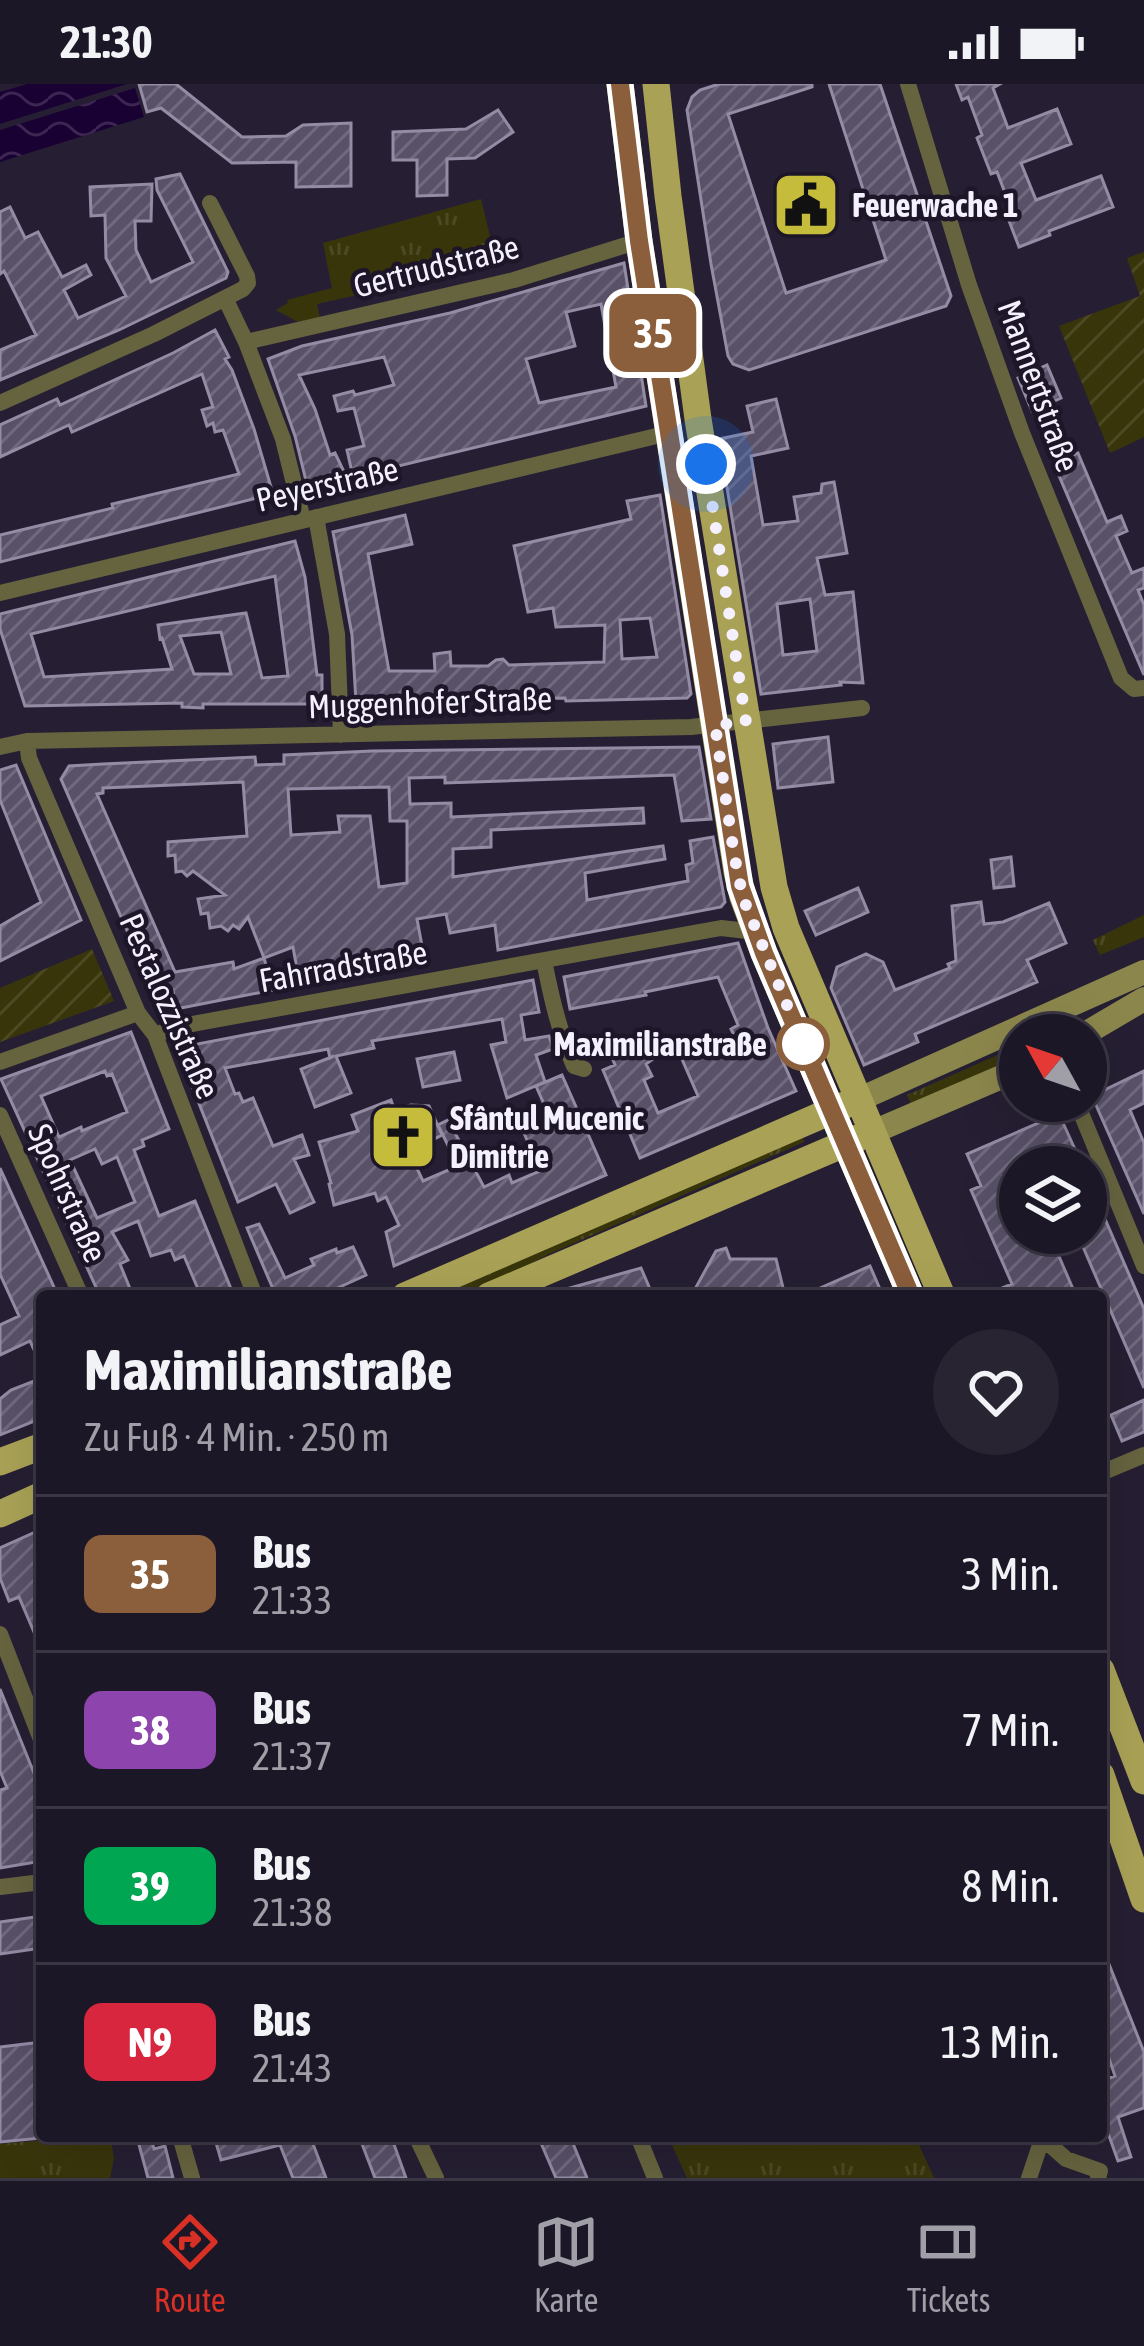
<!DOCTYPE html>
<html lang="de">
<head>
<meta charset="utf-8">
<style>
	:root { --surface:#1c1726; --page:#292432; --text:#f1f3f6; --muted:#a09fa7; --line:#3a3643; --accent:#d93025 }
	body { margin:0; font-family:"Asap Condensed",sans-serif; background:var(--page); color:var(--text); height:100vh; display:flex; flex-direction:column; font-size:45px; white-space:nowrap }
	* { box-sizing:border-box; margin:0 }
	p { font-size:39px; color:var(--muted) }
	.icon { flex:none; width:66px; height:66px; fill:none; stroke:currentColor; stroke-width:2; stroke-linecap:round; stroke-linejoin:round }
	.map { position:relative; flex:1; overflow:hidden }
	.sheet { position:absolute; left:36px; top:1206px; width:1071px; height:852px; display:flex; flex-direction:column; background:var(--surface); border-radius:12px; box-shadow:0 12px 48px #0002,0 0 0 3px var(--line) }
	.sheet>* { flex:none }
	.badge { padding:0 24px; border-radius:18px; font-size:42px; line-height:78px }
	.needle { width:78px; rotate:310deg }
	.fabs { position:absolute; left:999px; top:930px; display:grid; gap:24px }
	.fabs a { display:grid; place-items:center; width:108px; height:108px; border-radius:50%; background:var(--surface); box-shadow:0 12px 48px #0002,0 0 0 3px var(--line); font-size:60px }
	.you { position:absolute; width:60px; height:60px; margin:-30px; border:9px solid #fff; border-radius:50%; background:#1a73e8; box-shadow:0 0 0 18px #1a73e833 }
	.map>.badge { position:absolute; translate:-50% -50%; box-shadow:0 0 0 6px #fff }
	.round { display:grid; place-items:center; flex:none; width:126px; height:126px; border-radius:63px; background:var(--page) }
	.head { display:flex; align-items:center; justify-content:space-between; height:204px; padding:0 48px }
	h1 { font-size:57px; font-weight:700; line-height:90px }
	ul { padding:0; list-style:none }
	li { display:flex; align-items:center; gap:36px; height:156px; padding:0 48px; border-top:3px solid var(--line) }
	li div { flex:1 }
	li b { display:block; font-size:45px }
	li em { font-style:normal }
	li .badge { min-width:132px; font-weight:700; text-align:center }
	.status { display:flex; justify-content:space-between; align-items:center; height:84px; padding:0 60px; background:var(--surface); direction:ltr }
	.status svg { height:33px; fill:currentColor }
	.dock { display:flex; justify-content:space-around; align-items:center; height:168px; border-top:3px solid var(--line); background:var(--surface); font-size:33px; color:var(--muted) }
	.dock a { display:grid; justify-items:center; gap:6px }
	.dock .selected { color:var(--accent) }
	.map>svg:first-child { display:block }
</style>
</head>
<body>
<div class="status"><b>21:30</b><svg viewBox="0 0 49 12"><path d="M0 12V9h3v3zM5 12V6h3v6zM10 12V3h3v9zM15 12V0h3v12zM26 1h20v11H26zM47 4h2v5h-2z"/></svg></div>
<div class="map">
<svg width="1144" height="2094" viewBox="0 0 1144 2094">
	<defs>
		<pattern id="grass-tufts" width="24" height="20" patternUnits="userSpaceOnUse" patternTransform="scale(3)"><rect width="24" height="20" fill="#39350b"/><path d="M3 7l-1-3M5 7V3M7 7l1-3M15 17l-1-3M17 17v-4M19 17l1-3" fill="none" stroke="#4c4923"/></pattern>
		<pattern id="garden-furrows" width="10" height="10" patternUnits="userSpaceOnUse" patternTransform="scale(3)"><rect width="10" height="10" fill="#39350b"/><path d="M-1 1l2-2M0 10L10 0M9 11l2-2" fill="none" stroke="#4c4923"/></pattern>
		<pattern id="water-waves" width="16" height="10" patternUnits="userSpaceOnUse" patternTransform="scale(3)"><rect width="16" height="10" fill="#1a0134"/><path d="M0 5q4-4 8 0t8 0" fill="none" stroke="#3c2652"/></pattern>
		<pattern id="building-hatch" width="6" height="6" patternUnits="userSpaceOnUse" patternTransform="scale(3)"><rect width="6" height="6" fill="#595168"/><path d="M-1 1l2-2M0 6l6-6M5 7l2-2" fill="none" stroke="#716a7f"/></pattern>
	</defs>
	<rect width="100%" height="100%" fill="#261f33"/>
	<path fill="url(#grass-tufts)" d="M481 115 493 165 481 169 485 182 317 220 320 234 300 239 276 226 288 219 287 216 332 204 323 159Z
		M1144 831V853L1100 871 1093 856Z
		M1020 961V977L913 1024 907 1011Z
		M801 1049 804 1058 547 1171 468 1212H442L539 1163Z
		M91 2052H110L114 2074 110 2094H0V2060Z
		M668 2052H915L934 2094H687Z"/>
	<path fill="url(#garden-furrows)" d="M1144 168V353L1110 369 1059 242 1140 212 1127 174Z
		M92 865 114 917 0 958V904Z"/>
	<path fill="url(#water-waves)" d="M27 0H127L0 40V8Z
		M135 4 144 33 0 78V46Z"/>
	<path fill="url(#building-hatch)" stroke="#948ca5" stroke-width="3" fill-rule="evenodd" d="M139 0H176L242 53 286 52 303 41 351 39V102L296 103V78L232 79 161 24 147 28Z
		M719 0H812V3L728 30 786 209 886 176 829 0H880L951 212 946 222 749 286 733 280 728 272 711 180 687 26 692 13 700 6Z
		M956 0H1000L993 4 1008 44 1057 25 1071 60 1021 79 1036 116 1101 92 1113 123 1049 147 1050 151 1019 163 1006 129 1012 127 997 88 991 90 977 54 982 51 968 13 962 16Z
		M498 26 513 48 475 74 447 75V111L417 112V76H393V48L466 45Z
		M180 90 228 188 226 194 119 246 0 296V266L36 251 4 187 0 190V128L10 123 25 154 38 148 62 193 86 181 91 191 64 206 78 234 126 212 106 174 105 131 91 132 90 103 152 100 151 137H135L136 166 151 198 193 178 157 106 156 95Z
		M624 179 646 322 353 393 347 366 364 362 354 324 338 327 334 312 353 307 355 311 394 301 384 273 299 291 315 325 330 371 335 369 347 394 308 405 295 352 268 275 302 262 450 229ZM601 220 616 303 539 319 526 275 575 262 566 228Z
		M215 246 229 273 225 275 232 286 254 345 273 410 0 478V451L113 424 112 420 239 390 223 346 215 348 213 339 207 342 202 326 213 323 202 290 72 348 69 341 0 373V341L57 315 60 321 173 269Z
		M1047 281 1061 314 1032 327 1018 294Z
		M776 315 788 364 751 372 763 441 798 437 794 413 821 409 822 400 834 398 847 469 817 474 825 511 853 508 863 599 840 598 841 601 761 610 719 355 753 348 747 322ZM810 515 817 567 783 571 777 520Z
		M1078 369 1107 438 1121 432 1127 447 1116 452 1132 489 1144 484V504L1138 506 1144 521V591L1054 380Z
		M660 411 691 610 687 614 566 617 565 614 356 618 352 551 333 448 405 431 412 460 368 470 389 587H435L434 570 450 568 451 582H488L496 576 503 575 509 581 604 578 605 541 556 543 553 524 528 528 514 462 631 435 627 417ZM650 534 657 573 622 575 620 536Z
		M295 457 305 493 317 591H322V620H203V624L182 623V619L25 622 0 545V530ZM275 492 288 592 262 594 246 529 158 541 160 555 162 554 172 585 44 593 31 550ZM221 548 231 590H194L180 552Z
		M828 653 833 698 778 704 773 660Z
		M699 663 711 735 682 737 674 691 445 699V693L409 694 410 720 451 719V733L643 724 644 739 491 746V763L453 765V793L663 762 665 775 585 789 587 816 688 797 686 781 693 779 690 757 713 753 725 818 721 823 498 866 495 841 450 849 446 830 417 835 425 878 300 902 293 863 264 874 273 906 176 925 173 906H169L165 898 152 904 61 695 69 682 103 680 255 673 256 681 284 680V671L372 667ZM243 698 247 752 168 758V772L175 771 176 788 182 787 187 792 193 787 225 811 198 815 201 830 208 829 210 844 221 842 228 847 233 841 239 845 248 833 264 874 234 885 233 878 175 888 97 710 103 709V704ZM389 703 390 737H407V799L379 803 370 732H338L340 748 291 751 288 705Z
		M16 681 81 836 0 877V842L41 818 0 716V686Z
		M1011 773 1014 802 994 804 991 776Z
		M858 804 868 828 816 851 805 827Z
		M981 818 984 840 1003 838 1049 819 1066 859 1027 876 1037 898 915 950 918 958 864 981 831 904 837 883 866 870 883 878 895 906 950 884 948 880 956 877 952 822Z
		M738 859 768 944 796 1007 640 1074 603 986 615 981 611 971 621 966 620 964 644 954 653 975 646 980 652 992 644 996 658 1029 698 1012 681 973 705 962 706 967 735 953 731 945 738 941 718 893 645 908 646 911 570 925 564 893Z
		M533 896 539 928 521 931 525 956 549 952 553 965 536 971 545 998 507 1014 491 961 506 958 502 935 372 957 374 964 336 972 351 1009 315 1023 301 985 334 972 330 974 328 965 225 984 235 1010 239 1009 243 1018 253 1014 273 1062 302 1051 309 1071 294 1075 314 1118 290 1129 276 1100 238 1118 181 974 187 962Z
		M131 948 169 1045 142 1056 144 1062 134 1066 159 1132 195 1117 234 1212H201L184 1172 175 1176 171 1166 151 1172 138 1137 112 1148 128 1176 120 1180 133 1212H100L1 995ZM105 987 107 992 112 990 127 1028 82 1047 81 1043 59 1053 41 1012ZM95 1065 102 1080 117 1073 135 1118 97 1134 70 1076Z
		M454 968 460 996 423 1003 417 975Z
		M1144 987V1019L1130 1026 1144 1059V1130L1092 1012Z
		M562 991 606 1091 394 1182 386 1148 399 1141 386 1113 378 1117 375 1109 334 1121 329 1100 331 1099 319 1058 358 1047 352 1031 391 1016 394 1025 411 1021 429 1022 442 1051 409 1068 423 1097 458 1082 438 1041 448 1036 484 1103 509 1091 512 1099 540 1087 524 1049 551 1036 536 1002Z
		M1059 1030 1083 1083H1055L1046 1063 1015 1077 1019 1085 1003 1092 1020 1130V1149H1049L1076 1212H983L1012 1200 971 1106 981 1102 967 1070Z
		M0 1084 58 1212H42V1283L30 1257 0 1271V1241L19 1232 0 1190Z
		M1086 1091 1144 1225V1304L1077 1149H1086Z
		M259 1140 285 1194 314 1181 311 1175 336 1165 337 1169 353 1163 366 1191 320 1212H276L247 1144Z
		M726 1164 730 1175H776L785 1212H698L695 1205 716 1167Z
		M870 1182 883 1212H802Z
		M641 1184 653 1212H556V1208Z
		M42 1294V1334L0 1351V1315L11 1306Z
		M1144 1316V1348L1122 1357 1111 1331Z
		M42 1445V1567L19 1513 9 1517 0 1494V1464Z
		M0 1605 42 1709V1777L0 1784V1706L7 1704 0 1687Z
		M42 1832V1864L0 1870V1838Z
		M1101 1860 1144 1968V2024L1118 2033 1131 2073 1118 2077 1104 2038 1101 2040V1997L1115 1992 1101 1951Z
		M42 1958V2054L0 2058V1963Z
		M214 2052H310L326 2094H293L280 2061 221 2076Z
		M359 2052H391L406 2094H375Z
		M538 2052H570L587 2094H556Z
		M151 2054 154 2065 165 2062 173 2094H148L138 2057Z"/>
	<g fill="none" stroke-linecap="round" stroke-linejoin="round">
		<path stroke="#66633f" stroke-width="16" d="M908 0 969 201 1022 349 1121 594 1134 605 1144 604
			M225 214 246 258 283 355 303 436
			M246 258 514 196 639 157
			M0 319 154 250 243 205 248 199 247 192 210 119
			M316 433 337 550 341 651
			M0 509 669 349
			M27 657 29 674 138 929 155 951 255 1212
			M0 663 27 657 691 643 862 624
			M544 876C551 913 559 948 574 982L584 985
			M155 951 176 943 721 844 756 848
			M0 978 138 929
			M1076 1017 1144 1182
			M0 1031 81 1212
			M1101 1389 1144 1371
			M0 1550 42 1658
			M0 1803 42 1798
			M180 2052 192 2094
			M416 2052 436 2094
			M638 2052 655 2094
			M1040 2052 1066 2075 1100 2087 1098 2094
			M1029 2094 1042 2055"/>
		<path stroke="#8b874c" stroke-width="24" d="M1083 951 1144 915
			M860 1015 1144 888
			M873 1048 1020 985"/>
		<path stroke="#a9a256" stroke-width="27" d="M620 0 639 157 737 788 743 813 764 869 911 1212
			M656 0 668 112 698 335 774 803 786 844 942 1212
			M405 1212 845 1021
			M489 1212 858 1054
			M0 1378 42 1362
			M0 1430 42 1411
			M1101 1586 1144 1697
			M1101 1691 1144 1815"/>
	</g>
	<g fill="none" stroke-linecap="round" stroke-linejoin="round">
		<g stroke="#fff" stroke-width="27">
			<path id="line" d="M620 0 639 157 740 802 764 869 911 1212"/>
		</g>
		<use href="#line" stroke="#8b5e3c" stroke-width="18"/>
		<path stroke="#f4f0fe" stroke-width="12" stroke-dasharray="0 21.6" d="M706 380 746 638 715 641 734 770 743 814 803 960"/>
	</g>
	<defs>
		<g id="civic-square" transform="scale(3.45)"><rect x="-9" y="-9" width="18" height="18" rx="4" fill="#c6bc3c" stroke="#1d1629"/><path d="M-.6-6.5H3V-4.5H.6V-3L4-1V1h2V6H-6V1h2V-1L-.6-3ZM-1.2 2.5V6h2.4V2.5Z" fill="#111"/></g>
		<g id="church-square" transform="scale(3.45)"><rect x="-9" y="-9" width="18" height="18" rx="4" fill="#c6bc3c" stroke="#1d1629"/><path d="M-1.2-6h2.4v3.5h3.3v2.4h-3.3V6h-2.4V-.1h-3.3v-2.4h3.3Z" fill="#111"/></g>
	</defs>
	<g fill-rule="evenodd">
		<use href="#civic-square" x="806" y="121"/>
		<use href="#church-square" x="403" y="1053"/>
	</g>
	<circle fill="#fff" stroke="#8b5e3c" stroke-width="6" cx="803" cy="960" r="24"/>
	<g text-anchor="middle" stroke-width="9" stroke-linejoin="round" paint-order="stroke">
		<g font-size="33" font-weight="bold" fill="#f4f0fe" stroke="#1d1629" text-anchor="start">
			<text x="852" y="133">Feuerwache 1</text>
			<text x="450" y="1046">Sfântul Mucenic<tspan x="450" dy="38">Dimitrie</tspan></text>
		</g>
		<g font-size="33" fill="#f4f0fe" stroke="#1d1629">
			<text transform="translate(436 182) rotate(-14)" y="12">Gertrudstraße</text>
			<text transform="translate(1039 302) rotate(70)" y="12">Mannertstraße</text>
			<text transform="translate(327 400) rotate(-13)" y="12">Peyerstraße</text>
			<text transform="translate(430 618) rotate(-2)" y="12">Muggenhofer Straße</text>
			<text transform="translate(343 882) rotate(-10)" y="12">Fahrradstraße</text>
			<text transform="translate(170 922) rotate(66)" y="12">Pestalozzistraße</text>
			<text transform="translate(68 1109) rotate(66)" y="12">Spohrstraße</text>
		</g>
		<g font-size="33" font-weight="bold" fill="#f4f0fe" stroke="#1d1629" text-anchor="end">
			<text x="767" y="972">Maximilianstraße</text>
		</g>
	</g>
</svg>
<div class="fabs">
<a><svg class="needle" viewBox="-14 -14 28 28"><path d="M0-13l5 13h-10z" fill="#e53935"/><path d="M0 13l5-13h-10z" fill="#a09fa7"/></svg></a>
<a><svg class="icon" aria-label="layers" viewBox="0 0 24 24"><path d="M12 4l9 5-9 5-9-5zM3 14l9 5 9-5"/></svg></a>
</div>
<div class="you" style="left:706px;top:380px"></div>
<b class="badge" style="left:653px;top:249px;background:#8b5e3c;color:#fff">35</b>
<section class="sheet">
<div class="head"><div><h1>Maximilianstraße</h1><p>Zu Fuß · 4 Min. · 250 m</p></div><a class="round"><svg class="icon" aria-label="heart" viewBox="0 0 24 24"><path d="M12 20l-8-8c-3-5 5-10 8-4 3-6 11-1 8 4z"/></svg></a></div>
<ul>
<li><span class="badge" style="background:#8b5e3c;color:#fff">35</span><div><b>Bus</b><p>21:33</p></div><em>3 Min.</em></li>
<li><span class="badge" style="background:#8e44ad;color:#fff">38</span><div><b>Bus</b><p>21:37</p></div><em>7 Min.</em></li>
<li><span class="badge" style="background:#00a651;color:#fff">39</span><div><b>Bus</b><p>21:38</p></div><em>8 Min.</em></li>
<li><span class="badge" style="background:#d7263d;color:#fff">N9</span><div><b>Bus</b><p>21:43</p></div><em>13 Min.</em></li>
</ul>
</section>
</div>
<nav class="dock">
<a class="selected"><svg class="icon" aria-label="directions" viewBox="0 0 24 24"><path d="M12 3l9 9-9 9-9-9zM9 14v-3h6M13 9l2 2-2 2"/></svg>Route</a>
<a><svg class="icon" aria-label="map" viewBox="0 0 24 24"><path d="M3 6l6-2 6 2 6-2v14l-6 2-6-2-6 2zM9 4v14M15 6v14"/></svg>Karte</a>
<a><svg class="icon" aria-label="tickets" viewBox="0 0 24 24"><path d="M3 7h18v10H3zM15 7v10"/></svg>Tickets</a>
</nav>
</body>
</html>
